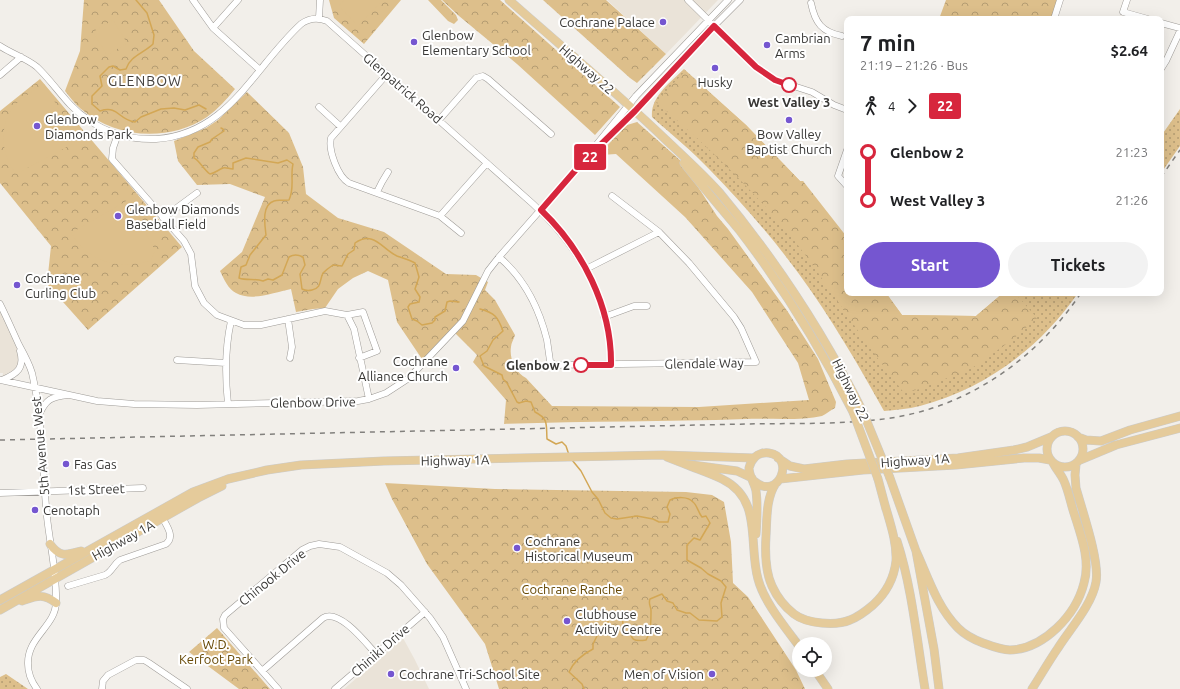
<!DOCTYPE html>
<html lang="en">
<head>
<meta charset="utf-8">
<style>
	:root { --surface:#fff; --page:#f2f2f2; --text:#202124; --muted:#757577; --accent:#7556d0 }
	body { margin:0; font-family:Ubuntu,sans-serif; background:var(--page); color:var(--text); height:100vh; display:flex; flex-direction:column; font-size:15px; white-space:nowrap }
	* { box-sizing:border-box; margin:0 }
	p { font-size:13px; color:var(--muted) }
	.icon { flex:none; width:22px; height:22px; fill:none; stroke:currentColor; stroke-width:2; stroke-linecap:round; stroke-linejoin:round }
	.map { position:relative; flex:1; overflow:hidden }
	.panel { position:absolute; left:844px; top:16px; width:320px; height:280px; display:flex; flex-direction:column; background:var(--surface); border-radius:8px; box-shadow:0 4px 16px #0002 }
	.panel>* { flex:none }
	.badge { padding:0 8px; border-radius:3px; font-size:14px; line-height:26px }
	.fabs { position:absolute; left:792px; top:637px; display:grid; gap:8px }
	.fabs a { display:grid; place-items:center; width:40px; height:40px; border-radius:50%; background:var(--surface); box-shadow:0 4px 16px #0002; font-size:20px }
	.map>.badge { position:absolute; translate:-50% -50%; box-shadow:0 0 0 2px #fff }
	.legs { display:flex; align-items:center; gap:6px; height:44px; padding:0 16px; font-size:13px }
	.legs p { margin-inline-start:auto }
	.head { display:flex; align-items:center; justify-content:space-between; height:68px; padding:0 16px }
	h1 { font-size:22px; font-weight:700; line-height:30px }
	.button { display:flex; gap:8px; margin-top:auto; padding:8px 16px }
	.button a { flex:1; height:46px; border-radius:24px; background:var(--accent); color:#fff; font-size:16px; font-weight:700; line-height:46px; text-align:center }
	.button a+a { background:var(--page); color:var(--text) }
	ul { padding:0 16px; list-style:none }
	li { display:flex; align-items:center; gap:14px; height:48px; font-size:15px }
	li i { display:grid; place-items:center; width:6px; height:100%; margin:0 5px; background:currentColor }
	li i::after { content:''; width:10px; height:10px; margin:-5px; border:3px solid; border-radius:50%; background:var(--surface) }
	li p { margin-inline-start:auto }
	li:first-child i { background:linear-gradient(#0000 50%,currentColor 0) }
	li:last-child i { background:linear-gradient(currentColor 50%,#0000 0) }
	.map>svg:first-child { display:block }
</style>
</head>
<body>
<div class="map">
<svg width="1180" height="689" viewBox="0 0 1180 689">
	<defs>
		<pattern id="grass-dots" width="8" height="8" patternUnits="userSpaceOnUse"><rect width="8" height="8" fill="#ddbf8b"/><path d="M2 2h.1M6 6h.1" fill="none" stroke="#b49c72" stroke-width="1.8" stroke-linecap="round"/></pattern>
		<pattern id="park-crowns" width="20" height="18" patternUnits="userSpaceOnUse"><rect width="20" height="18" fill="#ddbf8b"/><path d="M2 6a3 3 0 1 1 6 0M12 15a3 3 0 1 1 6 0" fill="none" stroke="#b49c72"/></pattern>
	</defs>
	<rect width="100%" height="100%" fill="#f2efea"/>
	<path fill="#eae3d8" d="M607 0H718L666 54Z
		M0 304 17 340 21 364 2 380 3 373H0Z
		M403 638 415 660 429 689H344Z"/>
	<path fill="url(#grass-dots)" d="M684 69 746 125 800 181H803L847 293H886L902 315 976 316 1003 293H1015L1017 295 1020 293H1078C1040 348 985 389 920 406 908 409 895 410 884 411 858 364 831 318 799 274 772 237 742 203 710 170 692 151 671 134 652 117 650 97 671 82 684 69Z
		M1180 109V146L1161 173V136Z
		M6 674 28 689H0V677Z"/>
	<path fill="url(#park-crowns)" d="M84 0H159L194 51 235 89C227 99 218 109 207 117 169 142 116 139 81 109 75 104 70 97 65 91L80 51Z
		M329 0H401L364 44 334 18Z
		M428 0H441L456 15 458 20 454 24 448 21Z
		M442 0H500L620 107 595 135 517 64 459 16Z
		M543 0H606L666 54 637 83 630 78Z
		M946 0H1060L1054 19H1009L1008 18 1004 19H939Z
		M685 71 746 125 800 181H803L843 232 847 237V293H886L902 315 976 316 1003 293H1015L1037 318 1012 340 972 368 920 389 904 393C887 371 870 348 854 325 835 298 817 270 797 244 755 191 707 146 656 102Z
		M40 79 182 247 88 330 47 284 51 246 0 183V111Z
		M247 92 289 133 303 167 306 194 338 218 384 232 446 274 476 275 488 282 485 290 495 300 515 335C514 339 511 343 511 347 509 359 516 373 526 378L552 406 699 407 809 400 798 363 752 292 685 217 616 154 601 155 599 154 627 125 637 122 681 161 717 216 728 229 788 312 818 359 836 402 835 408C831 410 826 414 822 416 801 421 768 418 746 419 665 422 584 421 504 424L506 400 473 362 477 355 454 332 424 362 397 322 388 280 368 271 353 278 338 289 325 308 313 309 296 312 291 289C275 292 252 302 236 293 228 289 224 279 220 271L242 252 265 197 230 184 197 185 178 161 174 141 206 128 218 120Z
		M385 483 495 489 686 492 712 495 724 502 731 542 733 583 748 597 796 670 805 689H499L485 644 427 564 392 499Z
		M217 628 270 689H239L189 652Z"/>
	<path fill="#ddbf8b" d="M344 0H377L380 3 359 25H357L339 6Z
		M113 20 127 43 107 55 93 32Z
		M44 84 78 141 16 174C13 169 10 165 8 160 1 144 2 123 12 109 20 98 34 91 44 84Z
		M128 200 155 250 151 261C126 266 106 267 85 250 79 246 75 238 71 233Z"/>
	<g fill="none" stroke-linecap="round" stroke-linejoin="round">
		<path stroke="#d3a755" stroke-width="1.5" d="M136 0 147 13 154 35 153 44C144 53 130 56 126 69L120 70 113 66 109 67 100 76 102 86 92 96V104L100 111C119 105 118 120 135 122L141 117 161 109 174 108 185 110 199 105 206 109
			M221 128 223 129 224 131 212 139 210 142 198 147 194 153V158C199 160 204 170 210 174 215 173 218 170 223 168 226 167 229 169 233 169V163L246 158 278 163 287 160 293 164C290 176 295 188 289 200 284 200 278 200 274 201 261 205 265 226 266 235L250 255 246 265 241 267 239 278C247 281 255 278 263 281L268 279 273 280 282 275 289 257C294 254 299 255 303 257L305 265 300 274 302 289C306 291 308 291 312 290 322 288 319 281 323 273 326 270 330 267 333 265L342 266 348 254 354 250 355 243C374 230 382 249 397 256 403 258 410 260 415 263L419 277 415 289 420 297 419 302 410 304 408 307 412 319 417 321 422 325 432 323 435 320V317L445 311 447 302 450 301 459 302
			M480 309C495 313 498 317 503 331L493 340 487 351 480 356 484 366 502 375 503 379 507 383 517 402 519 403 526 401 531 402 535 412C549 419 546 425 547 439L556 444 562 442 566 446 569 455
			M572 460 581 471 592 492 598 499 605 513 611 518 617 519 637 516 653 519 659 522H668L670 514 667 507 670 500C676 497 688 496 693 502 697 505 698 512 702 517L706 516 710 523 700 540 694 538 687 545V560L701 568 708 574 721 581 726 587 721 603 722 617 717 621 699 620 690 613H686L677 610 673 603 667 601 662 594 650 599C648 604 651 606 651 611 651 621 651 632 646 640 622 644 637 627 623 624 622 618 624 615 617 611L609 614 608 621 609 627 608 629 598 627 594 632 597 636 593 644V649C583 654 574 661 569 672L582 684 584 689"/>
		<g stroke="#9e9b97" stroke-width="7">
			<path id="minor" d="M193 0 213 28 260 70
				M688 0 756 67 775 80 812 92 834 105 847 110
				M1127 0 1123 12 1148 19
				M811 3C815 23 822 32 842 36
				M319 18 320 0
				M1054 19 1060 0
				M1161 23 1180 28
				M213 28 238 0
				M0 46C12 54 26 58 37 67 55 84 67 106 87 119 107 133 131 140 156 139 229 134 253 68 301 24 309 18 317 17 327 21L533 204C578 245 612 302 611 365
				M1161 69 1166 61 1180 31
				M387 74 331 138C328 150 338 177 349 183L440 216 487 163
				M0 75 21 57
				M319 107 340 126
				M439 120 476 78 483 76 488 79 551 134
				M118 134 113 148 112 159 184 241 191 254 195 286 204 303 217 315 244 325H261L325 311 347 315 354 329 369 399
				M847 150 838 176 847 186
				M592 155 635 111 714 26 740 0
				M377 192 382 182 388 172
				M612 196 659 232
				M440 216 461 233
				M163 218 197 193
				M499 257C524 278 539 308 547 340 548 347 549 354 550 361L554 365 756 362 741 328 734 317 689 263 659 232 586 269
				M0 304C7 318 13 332 19 345 24 354 29 363 32 373 43 420 42 469 47 517 50 545 57 574 56 602 56 626 27 637 28 664 28 673 31 681 37 689
				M347 315 363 312 377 351 359 358
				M604 317 634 306H647
				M288 319 292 347 290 358
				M177 360 226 363
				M0 380 97 401 134 404 197 405 358 401 369 399 386 393 409 378 463 321 488 271 499 257 580 165 636 96 728 0
				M2 380C17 374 25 368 20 351
				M228 404C225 376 225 348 231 321
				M39 415C46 399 51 397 68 395
				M0 493 143 488
				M68 586 105 575C112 572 113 565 120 560L166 544C176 536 165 524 161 515
				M262 671 323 618C339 608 366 643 376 654
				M102 689 103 681 108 675 136 660H144L149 663 187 689
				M278 689 224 628 223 619 225 615 302 550 310 546 319 544 340 547 387 573 401 585 430 618 443 637 466 689
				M335 689 425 612"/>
		</g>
		<g stroke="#cbcbca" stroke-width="9">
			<path id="major" d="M509 0C561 46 615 91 665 139 683 156 702 173 719 192 775 259 824 334 863 412
				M684 163C702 186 721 208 740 231 783 287 821 349 853 412
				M1047 449a18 18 0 1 1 36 0a18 18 0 1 1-36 0Z
				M1078 437 1086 440 1101 441 1130 430 1180 416
				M667 457 685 464 737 471 752 478
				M778 458 790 466 804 469 847 464 958 458 1014 450 1027 447 1051 437
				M1080 460 1116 445 1180 428
				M685 464C697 469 710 473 722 479 763 499 748 543 758 579 764 602 785 627 799 646
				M890 478 916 551 934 649 939 689
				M780 479 863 470 956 465 1024 458H1039L1050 460
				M878 479 886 509
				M754 481C779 502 796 457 769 453 764 452 758 454 755 457 752 460 750 464 749 468 749 476 755 484 756 491 758 505 757 520 756 534
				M776 483C766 498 767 518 766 536 765 552 765 571 772 586 777 597 785 607 794 614 807 624 836 626 850 620 858 617 866 611 873 605 885 594 894 579 896 561 897 542 890 523 885 505
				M897 541C912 587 917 641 925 689
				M50 544C60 558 67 555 81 551
				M916 551C928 577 937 607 958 628 964 634 975 640 983 643 991 646 1001 650 1010 650 1044 649 1076 615 1084 583 1091 559 1080 533 1073 510 1070 500 1068 490 1064 481 1061 474 1056 469 1053 463
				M0 600 193 492 228 479 267 470 301 465 384 461 663 455 754 458
				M22 601C37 596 43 593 56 603
				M0 610 198 498 222 486
				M815 670 828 689
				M1032 689C1041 675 1049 661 1058 648 1070 629 1092 605 1096 582 1100 561 1082 510 1076 488L1075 475 1076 464"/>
		</g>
		<use href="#minor" stroke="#fff" stroke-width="6"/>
		<use href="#major" stroke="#e5cb9b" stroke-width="8"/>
		<path stroke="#82807d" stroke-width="1.5" stroke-dasharray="5 5" stroke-linecap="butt" d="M1161 177 1180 150
			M0 440 746 424C794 423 843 425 891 418 970 406 1037 358 1081 293"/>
		<g stroke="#cbcbca" stroke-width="9" stroke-linecap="butt">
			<path id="major-bridge" d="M853 412 878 479
				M863 412 890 478"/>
		</g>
		<use href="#major-bridge" stroke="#e5cb9b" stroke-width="8"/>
	</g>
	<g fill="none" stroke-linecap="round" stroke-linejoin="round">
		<g stroke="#fff" stroke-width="9">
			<path id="line-1" d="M581 365H611C612 307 582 249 541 210L580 165 635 111 714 26 756 67 775 80 789 85"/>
		</g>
		<use href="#line-1" stroke="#d7263d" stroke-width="6"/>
	</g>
	<g fill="#7556d0" stroke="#fff" stroke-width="1.5">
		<circle cx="663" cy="22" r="4"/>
		<circle cx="414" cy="42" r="4"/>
		<circle cx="767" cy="45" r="4"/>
		<circle cx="715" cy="68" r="4"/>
		<circle cx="789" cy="120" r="4"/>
		<circle cx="37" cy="126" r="4"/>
		<circle cx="118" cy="216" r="4"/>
		<circle cx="17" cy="285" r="4"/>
		<circle cx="456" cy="368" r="4"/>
		<circle cx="66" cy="464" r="4"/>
		<circle cx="35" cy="510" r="4"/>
		<circle cx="517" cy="548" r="4"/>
		<circle cx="567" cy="621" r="4"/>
		<circle cx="391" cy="674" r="4"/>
		<circle cx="712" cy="674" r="4"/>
	</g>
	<g fill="#fff" stroke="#d7263d" stroke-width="2">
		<circle cx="789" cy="85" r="7"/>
		<circle cx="581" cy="365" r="7"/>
	</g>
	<g text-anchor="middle" stroke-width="4" stroke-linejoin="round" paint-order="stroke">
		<g font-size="13" fill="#383735" stroke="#fff" text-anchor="start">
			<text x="655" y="27" text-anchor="end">Cochrane Palace</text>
			<text x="422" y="40">Glenbow<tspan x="422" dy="15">Elementary School</tspan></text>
			<text x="775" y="43">Cambrian<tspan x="775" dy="15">Arms</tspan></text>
			<text x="715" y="87" text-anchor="middle">Husky</text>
			<text x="45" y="124">Glenbow<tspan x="45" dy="15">Diamonds Park</tspan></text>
			<text x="789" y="139" text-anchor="middle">Bow Valley<tspan x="789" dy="15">Baptist Church</tspan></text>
			<text x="126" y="214">Glenbow Diamonds<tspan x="126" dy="15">Baseball Field</tspan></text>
			<text x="25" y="283">Cochrane<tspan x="25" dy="15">Curling Club</tspan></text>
			<text x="448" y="366" text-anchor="end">Cochrane<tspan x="448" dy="15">Alliance Church</tspan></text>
			<text x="74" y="469">Fas Gas</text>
			<text x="43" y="515">Cenotaph</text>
			<text x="525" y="546">Cochrane<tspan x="525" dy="15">Historical Museum</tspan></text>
			<text x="575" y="619">Clubhouse<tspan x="575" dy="15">Activity Centre</tspan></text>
			<text x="399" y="679">Cochrane Tri-School Site</text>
			<text x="704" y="679" text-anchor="end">Men of Vision</text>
		</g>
		<g font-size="13" fill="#383735" stroke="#fff">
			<text transform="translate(587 69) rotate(41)" y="5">Highway 22</text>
			<text transform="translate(403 88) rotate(41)" y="5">Glenpatrick Road</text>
			<text transform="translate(704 363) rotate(-1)" y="5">Glendale Way</text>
			<text transform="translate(851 390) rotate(64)" y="5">Highway 22</text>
			<text transform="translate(313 402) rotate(-1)" y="5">Glenbow Drive</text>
			<text transform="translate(40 446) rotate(-95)" y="5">5th Avenue West</text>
			<text transform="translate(455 460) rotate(-1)" y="5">Highway 1A</text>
			<text transform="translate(915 460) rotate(-4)" y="5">Highway 1A</text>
			<text transform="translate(96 489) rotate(-2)" y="5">1st Street</text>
			<text transform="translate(123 540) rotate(-29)" y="5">Highway 1A</text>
			<text transform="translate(272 577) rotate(-39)" y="5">Chinook Drive</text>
			<text transform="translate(380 650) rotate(-41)" y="5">Chiniki Drive</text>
		</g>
		<g font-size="13" font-weight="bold" fill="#383735" stroke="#fff">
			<text x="789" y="107">West Valley 3</text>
			<text x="570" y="370" text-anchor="end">Glenbow 2</text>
		</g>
		<g font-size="13" fill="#664804" stroke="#fff">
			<text x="572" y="594">Cochrane Ranche</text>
			<text x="216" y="649">W.D.<tspan x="216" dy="15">Kerfoot Park</tspan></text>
		</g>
		<g font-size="14" letter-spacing="1" fill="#44413e" stroke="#fff">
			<text x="145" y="86">GLENBOW</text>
		</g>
	</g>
</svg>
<div class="fabs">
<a><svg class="icon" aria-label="locate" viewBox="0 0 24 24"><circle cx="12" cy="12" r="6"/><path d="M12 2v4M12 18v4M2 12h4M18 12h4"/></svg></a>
</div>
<b class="badge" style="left:590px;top:157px;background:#d7263d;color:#fff">22</b>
<section class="panel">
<div class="head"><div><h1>7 min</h1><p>21:19 – 21:26 · Bus</p></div><b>$2.64</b></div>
<div class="legs"><svg class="icon" aria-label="walk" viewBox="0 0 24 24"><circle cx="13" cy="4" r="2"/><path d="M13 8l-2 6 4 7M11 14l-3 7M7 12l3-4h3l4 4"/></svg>4<svg class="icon" aria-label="forward" viewBox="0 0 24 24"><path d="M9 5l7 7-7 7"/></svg><b class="badge" style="background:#d7263d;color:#fff">22</b></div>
<ul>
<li><i style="color:#d7263d"></i><b>Glenbow 2</b><p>21:23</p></li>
<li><i style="color:#d7263d"></i><b>West Valley 3</b><p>21:26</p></li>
</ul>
<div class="button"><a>Start</a><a>Tickets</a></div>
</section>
</div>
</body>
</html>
